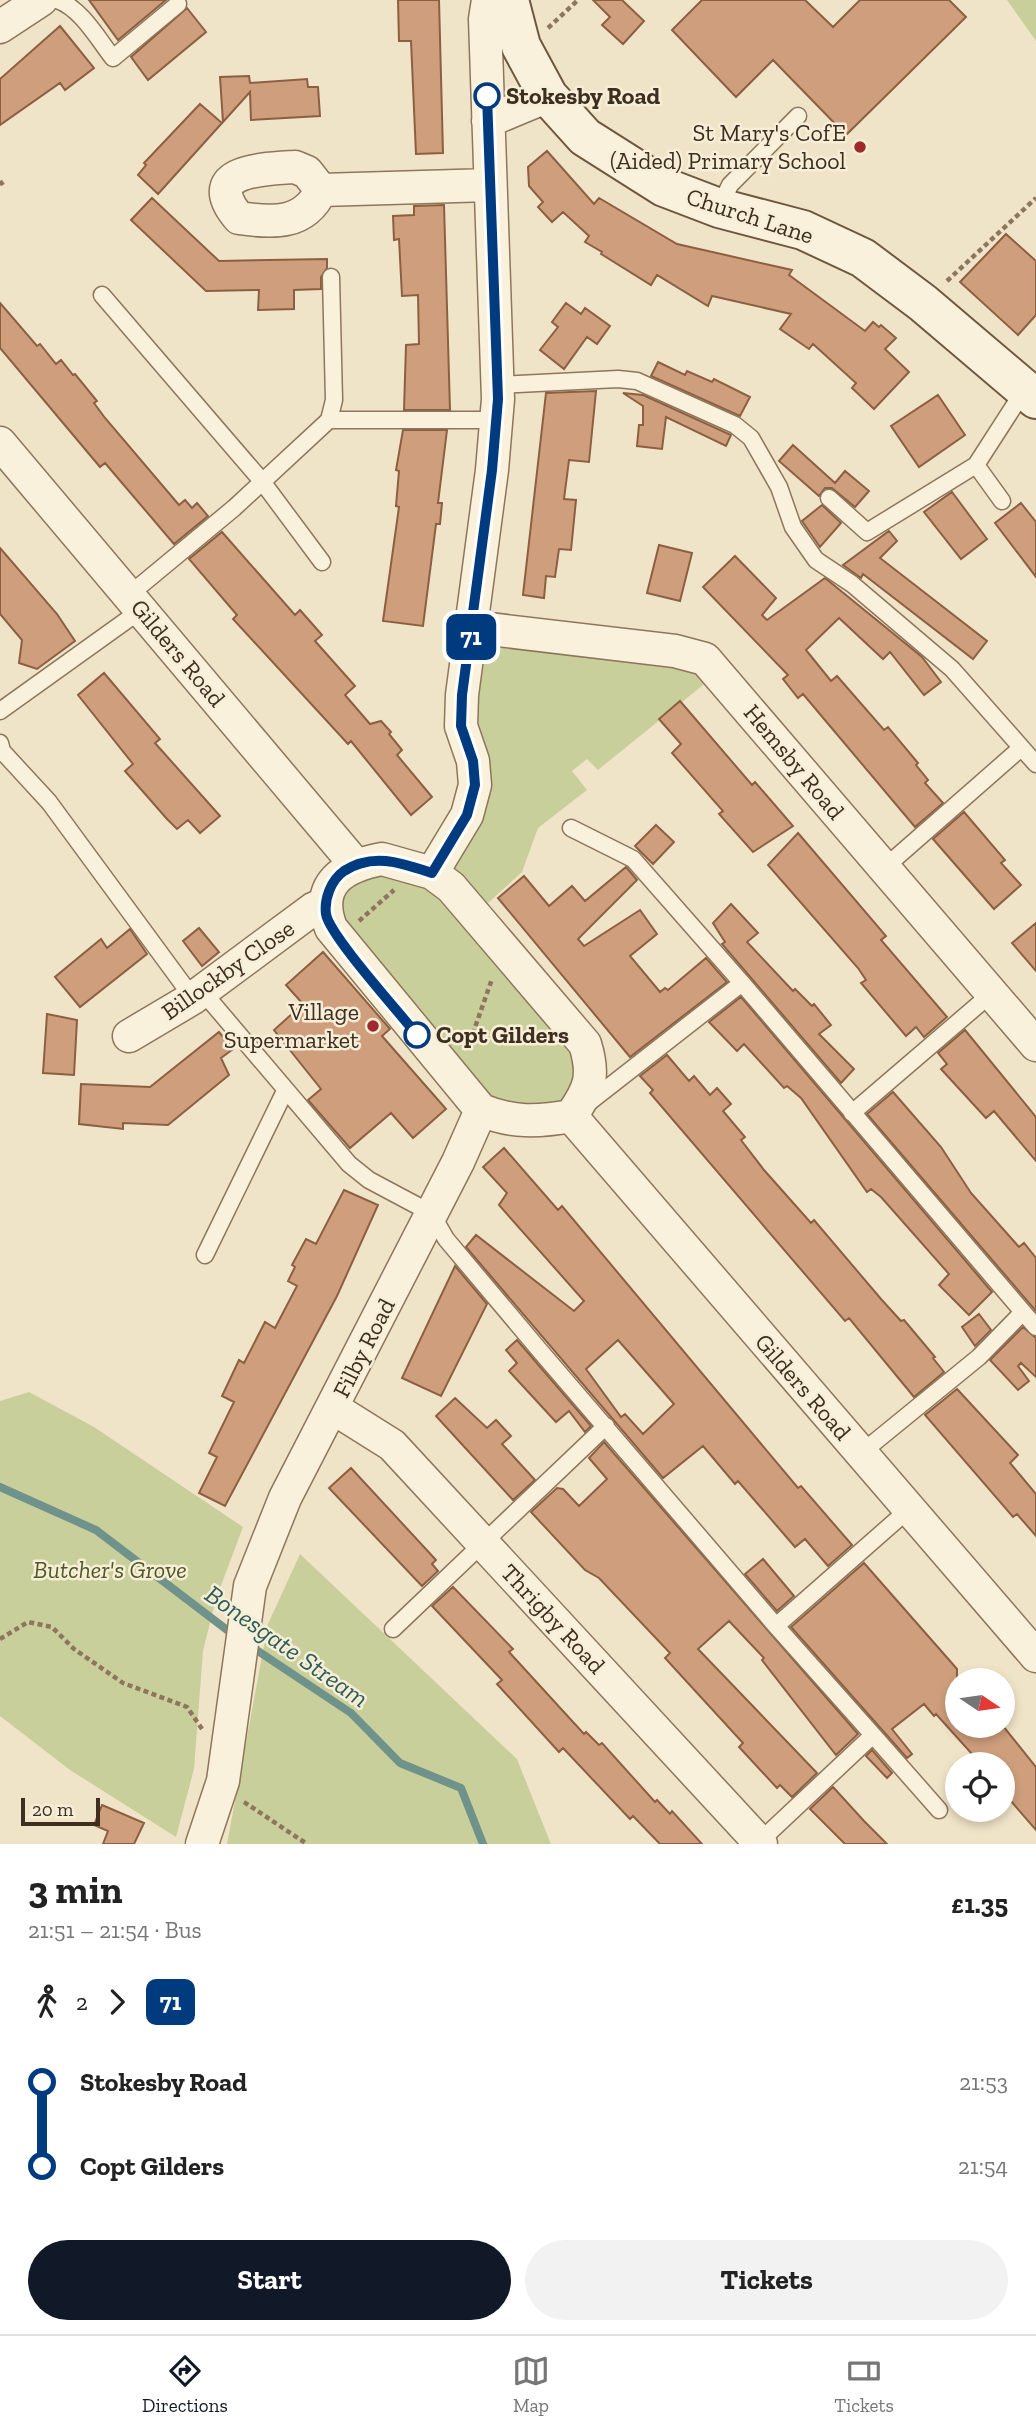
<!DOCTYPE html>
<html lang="en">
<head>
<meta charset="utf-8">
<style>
	:root { --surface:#fff; --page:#f2f2f2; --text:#222; --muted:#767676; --line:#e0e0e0; --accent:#111827 }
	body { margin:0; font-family:"Zilla Slab",serif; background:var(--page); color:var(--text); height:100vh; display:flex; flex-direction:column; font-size:26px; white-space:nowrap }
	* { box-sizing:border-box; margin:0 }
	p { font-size:23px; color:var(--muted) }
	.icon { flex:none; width:38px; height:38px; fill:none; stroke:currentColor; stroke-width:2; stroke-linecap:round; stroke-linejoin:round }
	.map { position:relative; height:1844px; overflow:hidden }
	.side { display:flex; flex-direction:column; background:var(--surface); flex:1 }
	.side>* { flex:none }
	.badge { padding:0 14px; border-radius:10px; font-size:24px; line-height:46px }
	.needle { width:46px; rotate:103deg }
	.tools { position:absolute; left:945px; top:1668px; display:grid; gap:14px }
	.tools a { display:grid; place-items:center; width:70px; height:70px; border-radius:50%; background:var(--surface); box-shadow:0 4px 10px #0003; font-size:35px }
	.scale { position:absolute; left:21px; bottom:18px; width:79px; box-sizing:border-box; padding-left:7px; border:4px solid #3d2e20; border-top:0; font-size:19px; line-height:24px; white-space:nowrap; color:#3d2e20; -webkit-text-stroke:5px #f7eed8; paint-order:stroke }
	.map>.badge { position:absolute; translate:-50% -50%; box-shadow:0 0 0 4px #fff }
	.legs { display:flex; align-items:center; gap:10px; height:77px; padding:0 28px; font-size:23px }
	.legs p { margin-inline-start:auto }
	.headline { display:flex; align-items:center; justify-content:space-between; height:119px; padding:0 28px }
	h1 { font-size:38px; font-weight:700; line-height:52px }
	.cta { display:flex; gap:14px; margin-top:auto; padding:14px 28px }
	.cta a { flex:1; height:80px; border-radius:42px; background:var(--accent); color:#fff; font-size:28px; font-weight:700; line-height:80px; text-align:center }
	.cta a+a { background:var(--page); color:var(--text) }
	ul { padding:0 28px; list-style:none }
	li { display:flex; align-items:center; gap:24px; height:84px; font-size:26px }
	li i { display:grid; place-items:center; width:10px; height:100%; margin:0 9px; background:currentColor }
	li i::after { content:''; width:18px; height:18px; margin:-9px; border:5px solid; border-radius:50%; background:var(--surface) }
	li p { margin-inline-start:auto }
	li:first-child i { background:linear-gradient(#0000 50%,currentColor 0) }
	li:last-child i { background:linear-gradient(currentColor 50%,#0000 0) }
	.menu { display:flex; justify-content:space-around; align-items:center; height:98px; border-top:2px solid var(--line); background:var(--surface); font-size:19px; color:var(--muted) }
	.menu a { display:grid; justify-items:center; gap:4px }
	.menu .active { color:var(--accent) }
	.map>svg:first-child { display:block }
</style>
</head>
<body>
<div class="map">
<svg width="1036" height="1844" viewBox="0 0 1036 1844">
	<rect width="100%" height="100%" fill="#f0e4c8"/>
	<path fill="#c9cf9b" d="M1007 0H1036V41Z
		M472 627 719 672 598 770 587 759 572 771 587 790 538 828 522 872 476 914 585 1044V1096L506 1120 326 903 340 874 432 873 467 815Z
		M29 1392 94 1427 243 1527 216 1599 203 1651 194 1769 176 1837 70 1770 0 1716V1401Z
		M300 1554 517 1759 551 1844H227L268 1624Z"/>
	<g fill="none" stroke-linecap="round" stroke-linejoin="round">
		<path stroke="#6f938a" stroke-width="8" d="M0 1487 96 1530 235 1636
			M249 1645 351 1713 400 1763 461 1788 483 1844"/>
	</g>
	<path fill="#cf9f7d" stroke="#8d5f41" stroke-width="2" fill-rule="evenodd" d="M89 0H166L118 40Z
		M398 0H439L443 153 416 154 411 41H399Z
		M593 0H622L644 21 623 44 602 25 610 17Z
		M702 0H805L833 27 860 0H949L966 17 846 135 773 60 736 97 672 30Z
		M187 8 206 32 148 80 131 57Z
		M60 26 94 68 65 90 60 83 0 125V79Z
		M249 76 250 83 307 79 308 87H318L320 116 251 120 250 92 223 122 220 77Z
		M200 104 222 123 158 194 138 175 146 165 144 163Z
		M547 151 594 204 599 198 677 244 792 270 789 275 865 331 873 322 879 327 881 325 896 338 885 349 909 372 874 409 852 388 856 383 813 344 809 349 780 329 791 314 712 296 708 306 657 275 651 285 601 254 602 252 585 242 589 236 563 212 552 222 538 207 543 202 529 186 528 167Z
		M152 198 219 261 327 259V268L321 277V289L294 290V309L258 310 259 290 206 291 131 220Z
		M444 205 450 410H404L406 345 419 344 418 295 402 296 399 239 394 240 393 216 414 215V206Z
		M1006 234 1036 261V315L1018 335 960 282Z
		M0 303 37 346 40 344 56 364 61 360 73 375 75 374 97 401 94 403 105 418 179 505 185 500 192 508 197 503 208 516 174 544 105 463 100 467 0 348Z
		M566 303 581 314 585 308 610 326 597 344 587 337 564 369 540 350 558 327 552 322Z
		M658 362 685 375 687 371 712 382 714 379 750 397 740 416 651 376Z
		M596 391 589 462 569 460 564 499 576 500 571 550 559 549 555 577 546 576 544 598 523 595 546 393Z
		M623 393 643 395 731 435 726 446 666 417 662 449 637 446 639 425H643V406Z
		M938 395 965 435 919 467 891 426Z
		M403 430H447L438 503H442L440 524H436L423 626 383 621 399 507 396 506 399 471 396 470Z
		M793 445 835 483 845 471 869 491 855 507 832 488H825L819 496 779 461Z
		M952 492 987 539 961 559 924 512Z
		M1021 503 1036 522V577L995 523Z
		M822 505 841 523 820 547 802 521Z
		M889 531 897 541 880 558 987 641 973 659 863 574 861 578 843 565Z
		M222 532 295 615 300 610 322 635 315 641 355 686 345 695 370 724 381 721 391 732 389 734 402 750 397 755 432 797 411 815 351 741 348 744 233 619 237 615 189 559Z
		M659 545 692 553 680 601 647 593Z
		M0 548 57 614 75 641 37 669 19 663 22 640 0 614Z
		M735 556 776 598 762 615 767 620 825 578 922 657 941 682 924 695 890 652 883 659 839 618 806 650 831 681 837 676 884 730 888 727 918 763 916 765 928 780 925 783 943 803 915 827 803 694 798 698 783 679 788 675 703 587Z
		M104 673 160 739 155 743 220 816 200 833 188 820 177 829 167 819 125 771 133 764 78 695Z
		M680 701 752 785 755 782 793 826 753 852 719 814 723 811 672 753 681 744 659 719Z
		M964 812 1005 860 1001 863 1021 885 994 909 933 839Z
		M656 825 674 842 653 864 635 846Z
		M798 833 886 936 881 940 947 1017 924 1037 916 1027 906 1036 861 983 866 980 858 968 768 865Z
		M626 867 637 880 578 939 584 946 640 910 657 934 630 956 660 992 665 988 668 990 706 958 727 982 630 1057 498 898 524 876 549 906 572 886 585 901Z
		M731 904 758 933 747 942 793 991 795 989 812 1006 814 1004 831 1025 819 1034 854 1069 841 1083 722 944 725 942 713 923Z
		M1036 923V971L1012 943Z
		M199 928 219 952 202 966 183 941Z
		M130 929 147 954 80 1007 55 977 101 939 107 948Z
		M323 952 390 1029 382 1036 446 1109 413 1138 391 1113 350 1148 308 1100 321 1089 274 1030 303 1004 286 985Z
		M741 997 992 1292 969 1315 939 1285 949 1274 881 1197 871 1189 867 1192 801 1098 787 1086 784 1088 744 1044 737 1051 709 1022Z
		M47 1014 77 1020 74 1075 43 1073Z
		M965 1030 1036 1117V1161L994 1111 986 1118 941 1069 947 1064 938 1053Z
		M219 1032 233 1049 221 1058 229 1075 168 1125 123 1123V1129L79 1124 81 1084 150 1087Z
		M667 1055 689 1081 694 1076 710 1095 717 1088 731 1104 723 1111 745 1137 741 1140 764 1170 811 1223 814 1220 881 1299 901 1321 904 1320 935 1357 933 1358 944 1372 914 1397 849 1318 845 1321 650 1093 653 1090 640 1076Z
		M893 1092 941 1147 971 1193 1019 1247 1024 1243 1036 1258V1311L867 1114Z
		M504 1148 558 1210 562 1206 798 1488 801 1486 852 1545 828 1566 805 1539 795 1547 738 1481 735 1484 703 1446 663 1478 466 1247 476 1235 574 1311 584 1301 499 1205 507 1193 483 1167ZM618 1340 674 1404 643 1434 625 1414 621 1417 586 1369Z
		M344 1190 378 1205 337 1296 225 1506 199 1493 217 1457 209 1453 234 1402 222 1396 239 1360 244 1363 265 1322 275 1328 297 1286 288 1281 295 1267 292 1265 306 1239 316 1244Z
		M455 1266 487 1304 441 1396 402 1378Z
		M979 1314 991 1330 975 1346 962 1327Z
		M1023 1327 1036 1338V1377L1021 1363 1018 1366 1029 1381 1018 1390 990 1360Z
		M517 1340 591 1426 585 1432 569 1411 556 1422 509 1371 517 1363 506 1350Z
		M957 1389 1018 1455 1010 1463 1036 1494V1536L1017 1514 1013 1517 925 1415Z
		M455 1398 487 1428 496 1420 511 1436 502 1444 535 1480 513 1500 436 1416Z
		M604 1442 858 1734 836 1755 762 1660 764 1658 729 1621 698 1649 817 1773 792 1797 780 1785 777 1788 739 1747 743 1743 665 1658 670 1653 599 1578 585 1570 531 1512 557 1488 563 1489 579 1506 607 1479 589 1458Z
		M351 1468 436 1560 432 1564 438 1571 422 1586 329 1488Z
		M763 1559 794 1596 777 1611 745 1574Z
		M864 1563 957 1669V1726H1003L1036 1767V1830L1003 1792V1764H981L936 1714 934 1716 924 1704 892 1729 912 1754 907 1758 791 1627Z
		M453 1587 513 1649 509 1652 584 1734 586 1732 599 1745 602 1743 655 1802 657 1800 670 1814 672 1811 702 1844H660L633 1816 630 1819 563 1748 559 1752 497 1684 502 1680 432 1606Z
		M872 1750 892 1773 887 1778 866 1756Z
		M833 1787 864 1821 887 1844H845L810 1809Z
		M102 1805 144 1823 134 1844H103L108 1831 94 1825Z"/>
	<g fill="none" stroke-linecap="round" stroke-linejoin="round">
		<g stroke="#8d765c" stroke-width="19">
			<path id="lane" d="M57 0C81 8 98 39 113 58L178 4
				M719 208 730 185 798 116
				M102 295 261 480 322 562
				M498 385 618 379 637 381 735 425 751 438 779 487 793 527 816 560 852 584 952 669 1036 764
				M329 420 334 400 331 277
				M976 465 1002 501
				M829 498 867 532 976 465 1025 389
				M129 595 234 508 329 420H497
				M0 711 141 610
				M0 743 2 751 49 802 193 998
				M571 828 633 859 742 983
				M883 869 1021 748
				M202 991 349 1164 369 1180 431 1213 446 1239 541 1352 776 1626 873 1735 757 1844
				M587 1104 742 983 1023 1312 979 1357 860 1454
				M852 1113 992 993
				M205 1255 285 1091
				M1023 1312 1036 1327
				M776 1626 908 1510
				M393 1629 606 1426
				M873 1735 939 1810"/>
		</g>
		<g stroke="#8d765c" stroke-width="35">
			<path id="street" d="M0 27 41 0
				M488 121 548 96
				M295 167 307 172 321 190C305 225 273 223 239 218 198 170 263 169 295 167Z
				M321 190 490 185
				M0 443 355 864
				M472 627 675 651 705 659 1036 1045
				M382 859 432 873 451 887 585 1044C595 1076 590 1089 571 1116 538 1122 512 1123 481 1110L331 928C314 883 344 866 382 859Z
				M432 873 467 815 475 785 473 761 461 726 462 695 492 470 498 399 485 19 488 0
				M129 1036 193 998 313 909 326 903
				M571 1116 1036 1656
				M333 1408 392 1445 761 1844
				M202 1844 223 1781 250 1586 285 1498 458 1162 481 1110"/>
		</g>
		<g stroke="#6f573f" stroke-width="42">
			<path id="secondary" d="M509 0 521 46 548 96 585 137 664 187 719 208 803 230 863 258 923 303 1036 399"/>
		</g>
		<path stroke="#8d765c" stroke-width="4.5" stroke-dasharray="5 3.5" stroke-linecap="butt" d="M548 28 578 0
			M0 181 3 185
			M947 281 1036 198
			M359 921 394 890
			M467 1050 492 979
			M0 1639 28 1622 52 1627 74 1649 123 1683 187 1707 202 1729
			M244 1802 307 1844"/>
		<use href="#lane" stroke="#faf1dc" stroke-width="16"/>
		<use href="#street" stroke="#faf1dc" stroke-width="32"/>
		<use href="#secondary" stroke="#faf1dc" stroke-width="38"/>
	</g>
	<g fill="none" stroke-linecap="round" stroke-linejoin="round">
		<g stroke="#fff" stroke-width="16">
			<path id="line-1" d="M417 1035C400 1013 329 935 326 914 324 899 331 880 344 871 373 852 402 863 432 873L467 815 475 785 473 761 461 726 462 695 492 470 498 399 487 96"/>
		</g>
		<use href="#line-1" stroke="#003b80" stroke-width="10"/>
	</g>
	<g fill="#fff" stroke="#003b80" stroke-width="3.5">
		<circle cx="487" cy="96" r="12"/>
		<circle cx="417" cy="1035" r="12"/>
	</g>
	<g fill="#9e2a2b" stroke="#f7eed8" stroke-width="2.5">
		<circle cx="860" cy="147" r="7"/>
		<circle cx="373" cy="1026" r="7"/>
	</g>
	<g text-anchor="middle" stroke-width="5" stroke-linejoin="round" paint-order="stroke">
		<g font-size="24" font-weight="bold" fill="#3d2e20" stroke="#f7eed8" text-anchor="start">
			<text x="506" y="104">Stokesby Road</text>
			<text x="436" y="1043">Copt Gilders</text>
		</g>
		<g font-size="24" fill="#3d2e20" stroke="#f7eed8" text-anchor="end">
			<text x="846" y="141">St Mary's CofE<tspan x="846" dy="28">(Aided) Primary School</tspan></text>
			<text x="359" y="1020">Village<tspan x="359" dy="28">Supermarket</tspan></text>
		</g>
		<g font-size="24" fill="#3d2e20" stroke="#f7eed8">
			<text transform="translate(750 216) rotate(18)" y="8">Church Lane</text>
			<text transform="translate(178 653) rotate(50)" y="8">Gilders Road</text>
			<text transform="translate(794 762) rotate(50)" y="8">Hemsby Road</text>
			<text transform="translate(228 970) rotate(-35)" y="8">Billockby Close</text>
			<text transform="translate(364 1348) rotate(-63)" y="8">Filby Road</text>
			<text transform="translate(803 1387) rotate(49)" y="8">Gilders Road</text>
			<text transform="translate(553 1619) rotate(47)" y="8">Thrigby Road</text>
		</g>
		<g font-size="24" font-style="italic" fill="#4d5a26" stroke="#f7eed8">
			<text x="110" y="1578">Butcher's Grove</text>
		</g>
		<g font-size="26" font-style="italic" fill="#2f5d5a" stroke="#f7eed8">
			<text transform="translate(287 1646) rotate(35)" y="9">Bonesgate Stream</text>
		</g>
	</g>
</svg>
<div class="tools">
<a><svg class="needle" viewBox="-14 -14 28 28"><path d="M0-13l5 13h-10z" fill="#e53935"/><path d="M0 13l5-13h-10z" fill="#767676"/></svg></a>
<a><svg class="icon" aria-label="locate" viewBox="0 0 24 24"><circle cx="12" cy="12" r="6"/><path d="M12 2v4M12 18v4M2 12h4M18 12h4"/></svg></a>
</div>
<div class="scale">20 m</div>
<b class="badge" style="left:471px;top:637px;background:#003b80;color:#fff">71</b>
</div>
<section class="side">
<div class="headline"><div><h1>3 min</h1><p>21:51 – 21:54 · Bus</p></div><b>£1.35</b></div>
<div class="legs"><svg class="icon" aria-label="walk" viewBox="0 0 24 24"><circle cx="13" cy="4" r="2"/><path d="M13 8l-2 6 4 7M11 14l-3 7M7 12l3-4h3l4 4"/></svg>2<svg class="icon" aria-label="forward" viewBox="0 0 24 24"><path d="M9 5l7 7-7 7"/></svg><b class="badge" style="background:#003b80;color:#fff">71</b></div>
<ul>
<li><i style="color:#003b80"></i><b>Stokesby Road</b><p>21:53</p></li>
<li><i style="color:#003b80"></i><b>Copt Gilders</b><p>21:54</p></li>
</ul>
<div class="cta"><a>Start</a><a>Tickets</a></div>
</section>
<nav class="menu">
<a class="active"><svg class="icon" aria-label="directions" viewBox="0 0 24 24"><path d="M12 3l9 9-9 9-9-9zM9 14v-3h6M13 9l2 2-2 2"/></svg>Directions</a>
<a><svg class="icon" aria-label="map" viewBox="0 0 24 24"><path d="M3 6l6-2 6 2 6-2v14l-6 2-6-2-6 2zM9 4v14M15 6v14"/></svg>Map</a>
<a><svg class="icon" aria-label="tickets" viewBox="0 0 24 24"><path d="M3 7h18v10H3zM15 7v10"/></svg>Tickets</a>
</nav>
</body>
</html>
